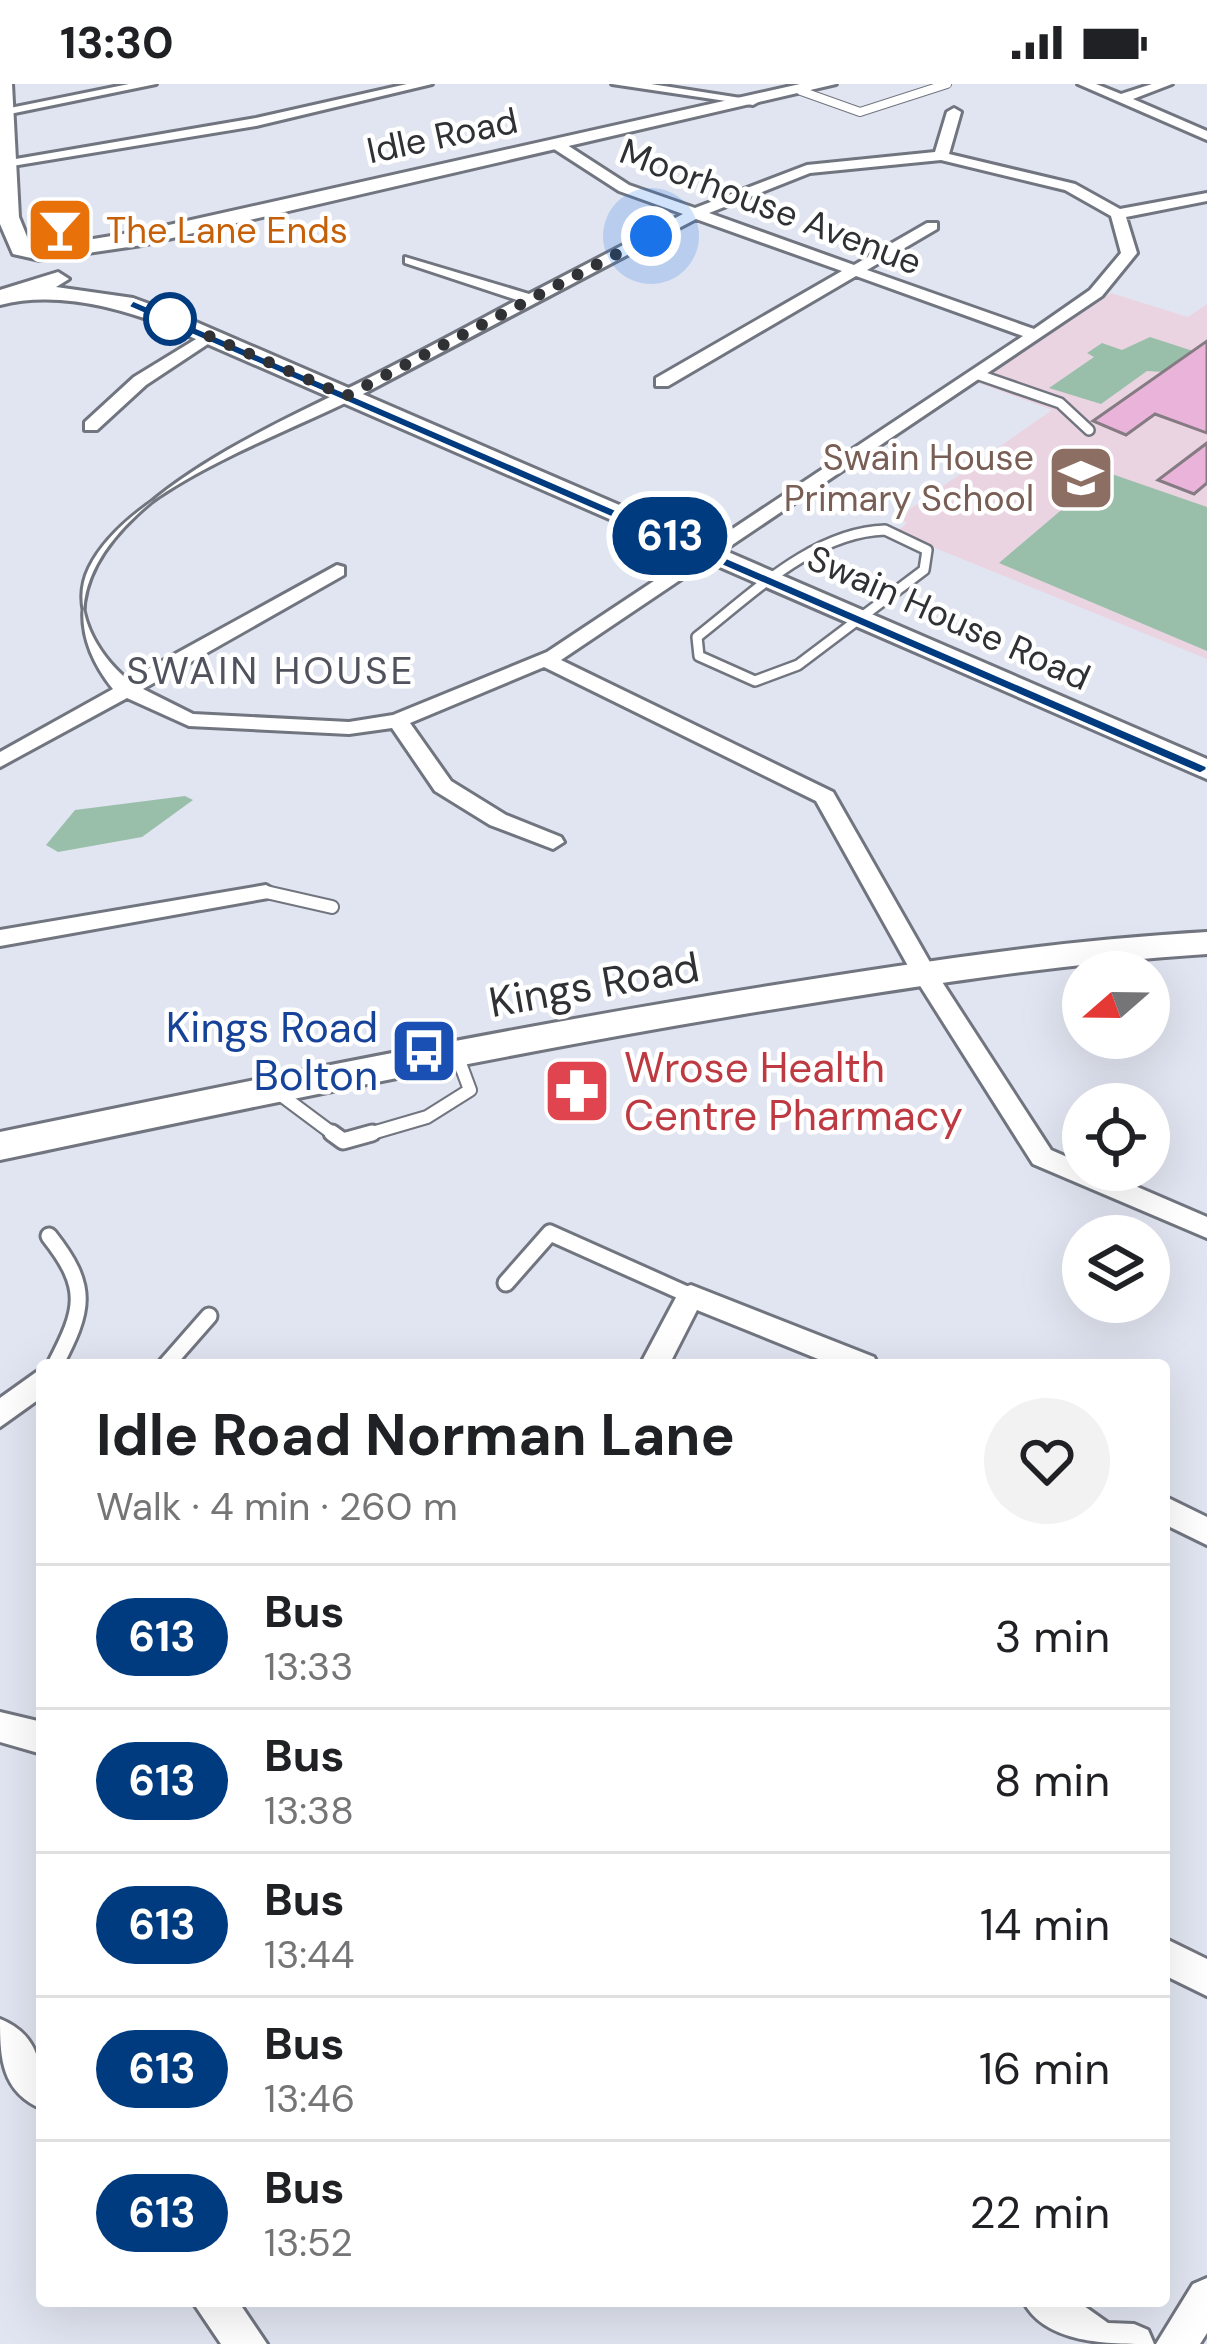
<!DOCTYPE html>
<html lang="en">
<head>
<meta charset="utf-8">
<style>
	:root { --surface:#fff; --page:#f2f2f2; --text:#202124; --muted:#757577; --line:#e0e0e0 }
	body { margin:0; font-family:"DM Sans",sans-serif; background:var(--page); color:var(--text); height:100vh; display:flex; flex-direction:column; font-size:45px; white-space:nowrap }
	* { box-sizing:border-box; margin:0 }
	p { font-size:39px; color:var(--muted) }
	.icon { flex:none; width:66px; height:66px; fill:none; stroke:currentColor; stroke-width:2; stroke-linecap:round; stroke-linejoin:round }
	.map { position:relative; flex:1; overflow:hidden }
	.drawer { position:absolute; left:36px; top:1275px; width:1134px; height:948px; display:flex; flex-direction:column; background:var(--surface); border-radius:12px; box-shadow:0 12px 48px #0002 }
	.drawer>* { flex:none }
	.badge { padding:0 24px; border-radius:39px; font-size:42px; line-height:78px }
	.needle { width:78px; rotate:250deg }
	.buttons { position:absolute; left:1062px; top:867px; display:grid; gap:24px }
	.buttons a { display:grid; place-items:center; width:108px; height:108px; border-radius:50%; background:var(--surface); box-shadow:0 12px 48px #0002; font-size:60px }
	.you { position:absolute; width:60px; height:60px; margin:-30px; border:9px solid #fff; border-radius:50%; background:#1a73e8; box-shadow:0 0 0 18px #1a73e833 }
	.map>.badge { position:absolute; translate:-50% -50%; box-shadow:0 0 0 6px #fff }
	.round { display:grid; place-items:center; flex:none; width:126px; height:126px; border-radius:63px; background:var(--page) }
	.headline { display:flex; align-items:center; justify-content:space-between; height:204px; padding:0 60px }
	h1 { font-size:57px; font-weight:700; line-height:90px }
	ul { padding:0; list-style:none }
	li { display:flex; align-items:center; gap:36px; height:144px; padding:0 60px; border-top:3px solid var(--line) }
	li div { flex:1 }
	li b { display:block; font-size:45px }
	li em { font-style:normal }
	li .badge { min-width:132px; font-weight:700; text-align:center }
	.status { display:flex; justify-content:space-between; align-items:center; height:84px; padding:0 60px; background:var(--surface); direction:ltr }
	.status svg { height:33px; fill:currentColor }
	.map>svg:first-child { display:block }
</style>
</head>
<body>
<div class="status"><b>13:30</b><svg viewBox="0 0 49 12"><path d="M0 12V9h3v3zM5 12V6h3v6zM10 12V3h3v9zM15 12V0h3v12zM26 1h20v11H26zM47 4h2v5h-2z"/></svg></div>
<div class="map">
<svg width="1207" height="2260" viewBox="0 0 1207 2260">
	<rect width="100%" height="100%" fill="#e1e5f1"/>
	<path fill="#ebd4e1" d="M1111 209 1188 233 1207 220V575L896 448 907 439 897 434 1052 326 978 299Z"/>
	<path fill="#99bfaa" d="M1150 253 1193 267 1164 288 1147 287 1101 320 1049 304 1094 273 1087 269 1102 259 1122 266Z
		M1106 388 1207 423V567L999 479Z
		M185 712 193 716 142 753 58 768 46 761 75 726Z"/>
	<path fill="#eab4da" stroke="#857b82" stroke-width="3" d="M1207 257V349L1155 330 1126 351 1093 337Z
		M1207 359V399L1194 410 1158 396Z"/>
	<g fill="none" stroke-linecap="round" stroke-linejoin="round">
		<g stroke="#71757f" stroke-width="10">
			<path id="lane-far3" d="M801 7 860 28 947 0"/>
		</g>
		<g stroke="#71757f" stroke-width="14">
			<path id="lane-far2" d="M979 291 1060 319 1089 346
				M885 446 927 466 924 486 798 581 755 597 699 572 697 553C752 510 814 448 885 446Z"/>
		</g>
		<g stroke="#71757f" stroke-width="16">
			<path id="lane-far1" d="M266 808 332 823
				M277 1008 336 1052
				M362 1052 427 1033 470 1006 457 971"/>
		</g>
		<g stroke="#71757f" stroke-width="21">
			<path id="lane" d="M332 1049 343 1057 372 1049
				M49 1152C90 1204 84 1225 55 1281
				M506 1199 550 1149 691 1212
				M166 1281 209 1232"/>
		</g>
		<g stroke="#71757f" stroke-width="6">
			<path id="street" d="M129 0H156L0 32V26Z
				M407 0H432L256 42 0 84 4 77 256 34Z
				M612 0H651L760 17 753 21Z
				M1078 0H1096L1121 10 1152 0H1172L1133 15 1207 47V56Z
				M954 24 961 28 949 70 1075 100 1120 125 1207 109V117L1126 133 1137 169 1102 212 561 576 833 708 935 887 1051 1066 1083 1080V1086H1098L1207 1133V1154L1033 1080 912 889 816 717 544 583 410 639 451 697 506 731 561 753 564 758 553 765 490 741 435 707 392 644 349 650 189 642 127 614 0 683V668L113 605C0 464 239 358 336 310 397 281 457 248 517 216L405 179V173L529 210 683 130 619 107 554 65V59H564L629 101 695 124 807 81 935 68 947 28ZM941 76 1065 106 1111 132 1121 169 1090 206 1034 245 867 186 937 145V139H927L854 181 709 129 810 89ZM696 135 842 187 656 294V302H668L856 192 1023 252 547 568 393 631 349 638 193 630 143 605 344 491V483L337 481 128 596C98 571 69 525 89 484 129 402 285 351 363 310 474 251 585 193 696 135Z
				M206 249 220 252 146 301 97 346H85V338L134 293Z
				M266 801 278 808 274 813 0 862V846Z
				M691 1201 874 1273 878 1281H833L697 1226 669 1281H640L681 1204Z
				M42 1284V1313L0 1343V1314Z
				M1164 1412 1207 1433V1461L1164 1440Z
				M0 1628 42 1638V1670L0 1658Z
				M1164 1854 1207 1875V1912L1164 1891Z
				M0 1935C42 1952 42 1986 42 2025 1 2008 0 1973 0 1935Z
				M1207 2194V2249L1200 2260H1156L1193 2200Z
				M192 2217H238L267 2260H221Z
				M1023 2217H1077L1108 2239 1134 2240 1148 2246 1154 2260C1107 2260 1045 2260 1023 2217Z"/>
		</g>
		<g stroke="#71757f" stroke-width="6">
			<path id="secondary" d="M0 0H12L19 133 32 165 142 147 800 0H836L142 161 40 176 13 170 0 140Z
				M58 188 69 195 56 203 133 214 182 232 1207 675V695L166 242C115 222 53 207 0 221V206Z
				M1207 848V870C1062 879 918 902 775 925 515 967 258 1022 0 1076V1048C258 995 515 942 775 901 919 878 1062 856 1207 848Z"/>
		</g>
		<use href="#lane-far3" stroke="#fff" stroke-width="8"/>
		<use href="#lane-far2" stroke="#fff" stroke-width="9"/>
		<use href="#lane-far1" stroke="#fff" stroke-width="12"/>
		<use href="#lane" stroke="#fff" stroke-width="15"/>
		<use href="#street" fill="#fff" fill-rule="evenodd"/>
		<use href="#secondary" fill="#fff" fill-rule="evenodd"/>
	</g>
	<path fill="#003b80" stroke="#fff" stroke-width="3" d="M133 216 1207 682V686L1200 690 128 223Z"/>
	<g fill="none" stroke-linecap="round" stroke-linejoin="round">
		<path stroke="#2f3135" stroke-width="12" stroke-dasharray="0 21.6" d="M170 235 346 312 651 152"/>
	</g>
	<defs>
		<g id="bar-square" transform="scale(3.45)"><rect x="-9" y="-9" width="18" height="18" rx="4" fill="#e8710a" stroke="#fff"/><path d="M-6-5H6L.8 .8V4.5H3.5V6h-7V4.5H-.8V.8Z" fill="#fff"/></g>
		<g id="school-square" transform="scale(3.45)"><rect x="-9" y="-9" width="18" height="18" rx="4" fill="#8d6e63" stroke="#fff"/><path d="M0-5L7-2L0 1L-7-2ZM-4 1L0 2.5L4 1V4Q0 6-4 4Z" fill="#fff"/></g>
		<g id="bus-square" transform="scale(3.45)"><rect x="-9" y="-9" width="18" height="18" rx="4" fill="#1a4fb4" stroke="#fff"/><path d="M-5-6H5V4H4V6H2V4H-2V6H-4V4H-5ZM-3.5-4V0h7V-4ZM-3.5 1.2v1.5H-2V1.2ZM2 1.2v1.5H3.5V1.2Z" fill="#fff"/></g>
		<g id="pharmacy-square" transform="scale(3.45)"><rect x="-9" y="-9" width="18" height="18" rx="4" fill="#e0444e" stroke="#fff"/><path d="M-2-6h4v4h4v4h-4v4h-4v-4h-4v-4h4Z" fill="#fff"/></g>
	</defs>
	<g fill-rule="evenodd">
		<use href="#bar-square" x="60" y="146"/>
		<use href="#school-square" x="1081" y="394"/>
		<use href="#bus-square" x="424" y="967"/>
		<use href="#pharmacy-square" x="577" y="1007"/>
	</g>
	<circle fill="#fff" stroke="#003b80" stroke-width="6" cx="170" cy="235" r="24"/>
	<g text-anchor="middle" stroke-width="9" stroke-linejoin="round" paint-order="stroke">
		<g font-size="36" fill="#2f3135" stroke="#fff">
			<text transform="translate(442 51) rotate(-12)" y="13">Idle Road</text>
			<text transform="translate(771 122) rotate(21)" y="13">Moorhouse Avenue</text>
			<text transform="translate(949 533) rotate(24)" y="13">Swain House Road</text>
		</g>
		<g font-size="36" fill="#c56008" stroke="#fff" text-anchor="start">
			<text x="106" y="159">The Lane Ends</text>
		</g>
		<g font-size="36" fill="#785e54" stroke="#fff" text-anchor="end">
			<text x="1034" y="386">Swain House<tspan x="1034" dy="41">Primary School</tspan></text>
		</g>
		<g font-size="39" letter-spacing="3" fill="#50535d" stroke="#fff">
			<text x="271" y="600">SWAIN HOUSE</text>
		</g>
		<g font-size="42" fill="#2f3135" stroke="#fff">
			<text transform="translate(594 900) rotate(-10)" y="15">Kings Road</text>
		</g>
		<g font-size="42" fill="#164399" stroke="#fff" text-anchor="end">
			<text x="378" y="958">Kings Road<tspan x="378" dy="48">Bolton</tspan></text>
		</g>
		<g font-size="42" fill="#be3a42" stroke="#fff" text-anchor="start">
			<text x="624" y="998">Wrose Health<tspan x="624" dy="48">Centre Pharmacy</tspan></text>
		</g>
	</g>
</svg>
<div class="buttons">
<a><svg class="needle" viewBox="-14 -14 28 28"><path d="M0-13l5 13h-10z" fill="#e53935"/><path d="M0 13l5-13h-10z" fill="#757577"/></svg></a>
<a><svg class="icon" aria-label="locate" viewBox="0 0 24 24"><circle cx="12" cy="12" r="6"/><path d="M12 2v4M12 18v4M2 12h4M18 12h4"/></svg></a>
<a><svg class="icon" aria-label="layers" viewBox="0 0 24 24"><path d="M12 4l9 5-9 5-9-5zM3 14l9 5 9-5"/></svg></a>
</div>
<div class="you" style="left:651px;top:152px"></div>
<b class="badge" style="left:670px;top:452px;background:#003b80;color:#fff">613</b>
<section class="drawer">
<div class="headline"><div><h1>Idle Road Norman Lane</h1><p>Walk · 4 min · 260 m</p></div><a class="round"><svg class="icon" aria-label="heart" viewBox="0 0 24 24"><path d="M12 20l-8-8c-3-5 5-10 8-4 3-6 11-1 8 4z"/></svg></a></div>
<ul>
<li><span class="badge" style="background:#003b80;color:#fff">613</span><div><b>Bus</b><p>13:33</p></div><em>3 min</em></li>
<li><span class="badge" style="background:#003b80;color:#fff">613</span><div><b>Bus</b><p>13:38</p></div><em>8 min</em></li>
<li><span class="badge" style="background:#003b80;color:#fff">613</span><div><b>Bus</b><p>13:44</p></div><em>14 min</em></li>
<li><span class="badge" style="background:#003b80;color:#fff">613</span><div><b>Bus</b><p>13:46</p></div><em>16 min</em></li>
<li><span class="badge" style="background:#003b80;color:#fff">613</span><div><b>Bus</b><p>13:52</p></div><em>22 min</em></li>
</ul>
</section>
</div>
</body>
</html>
